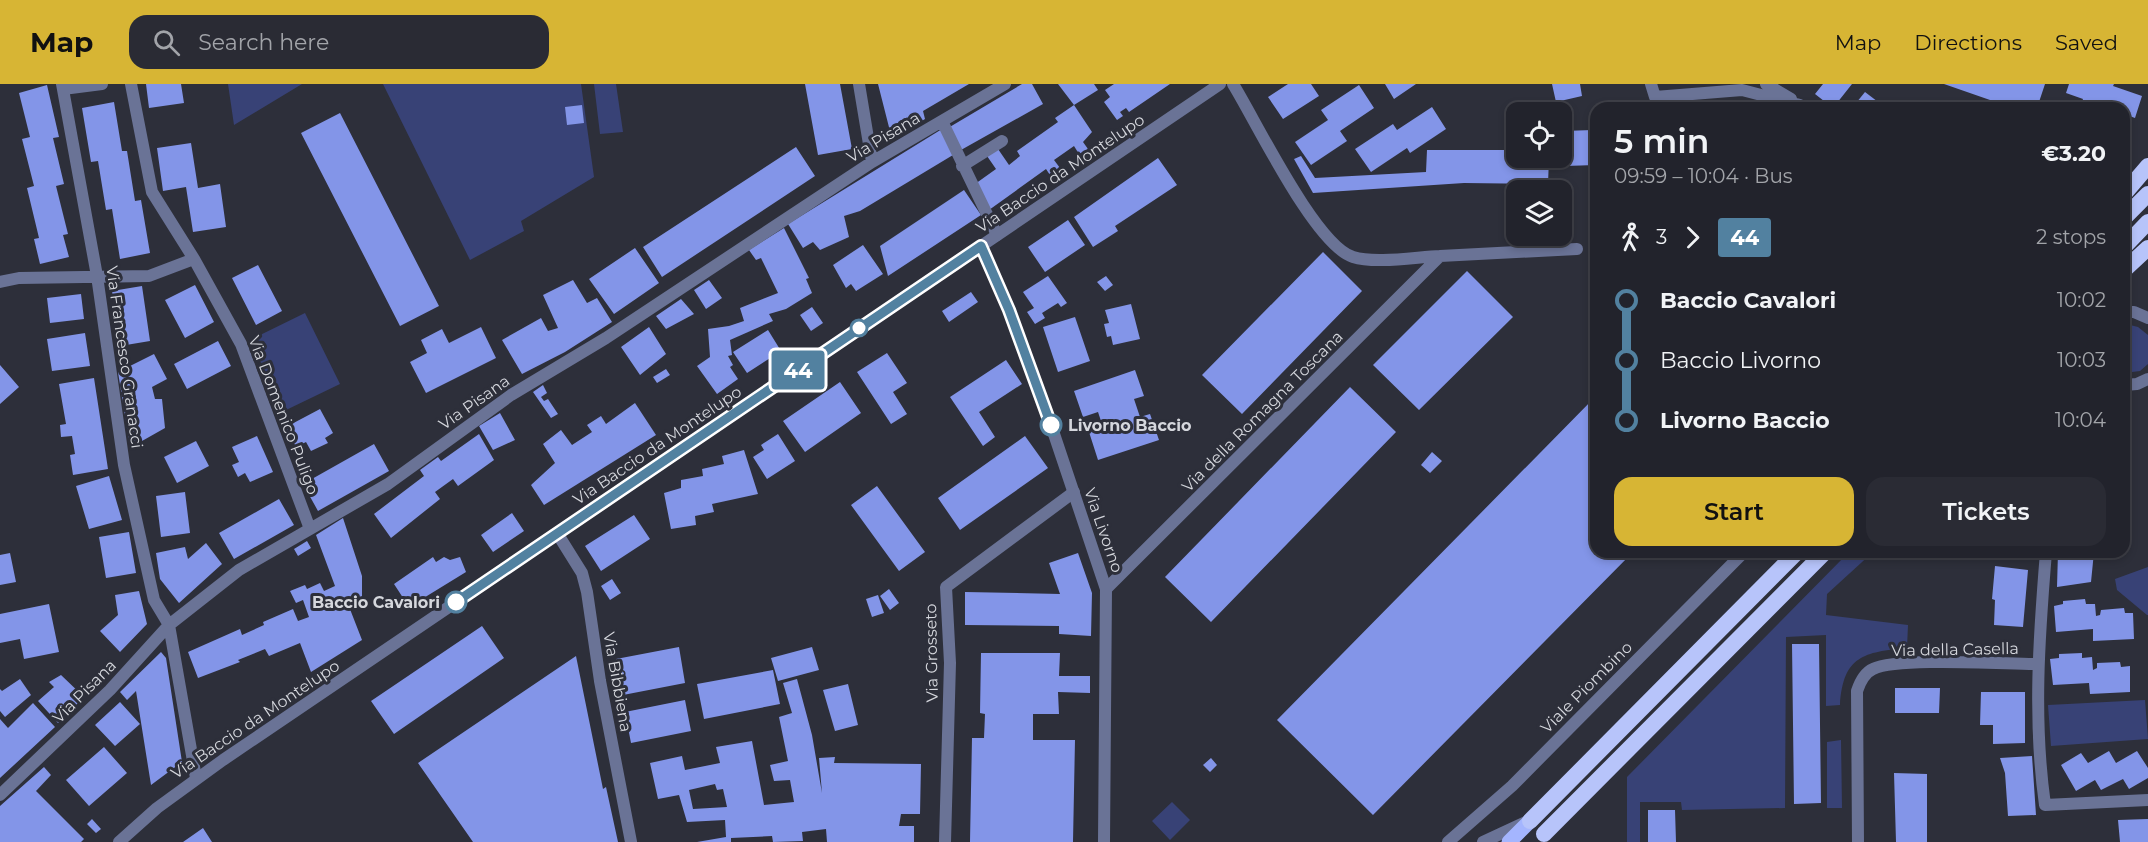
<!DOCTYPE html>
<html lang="en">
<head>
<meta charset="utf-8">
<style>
	:root { --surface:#22232c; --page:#2a2b34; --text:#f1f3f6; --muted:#a2a4a9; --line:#3f4048; --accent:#d7b534 }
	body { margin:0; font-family:Montserrat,sans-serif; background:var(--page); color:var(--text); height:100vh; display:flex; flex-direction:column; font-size:22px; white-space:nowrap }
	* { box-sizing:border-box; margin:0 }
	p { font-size:20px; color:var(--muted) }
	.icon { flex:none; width:33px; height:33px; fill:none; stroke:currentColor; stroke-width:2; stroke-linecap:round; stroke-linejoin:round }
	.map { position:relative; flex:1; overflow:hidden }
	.details { position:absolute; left:1590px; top:18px; width:540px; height:456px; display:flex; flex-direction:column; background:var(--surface); border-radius:18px; box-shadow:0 3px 9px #0003,0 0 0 2px var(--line) }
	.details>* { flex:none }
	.badge { padding:0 12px; border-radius:4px; font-size:21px; line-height:39px }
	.buttons { position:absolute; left:1506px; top:18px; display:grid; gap:12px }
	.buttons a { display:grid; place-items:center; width:66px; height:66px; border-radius:12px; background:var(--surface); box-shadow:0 3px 9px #0003,0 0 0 2px var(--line); font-size:30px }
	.map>.badge { position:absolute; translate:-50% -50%; box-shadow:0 0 0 3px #fff }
	.legs { display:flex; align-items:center; gap:9px; height:66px; padding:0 24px; font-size:20px }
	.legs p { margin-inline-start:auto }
	.summary { display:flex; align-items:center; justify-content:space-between; height:102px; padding:0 24px }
	h1 { font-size:33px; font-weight:600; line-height:45px }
	.primary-button { display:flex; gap:12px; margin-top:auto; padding:12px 24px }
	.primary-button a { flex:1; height:69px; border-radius:18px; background:var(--accent); color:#111; font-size:24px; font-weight:600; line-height:69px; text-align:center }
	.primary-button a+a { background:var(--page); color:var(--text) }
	ul { padding:0 24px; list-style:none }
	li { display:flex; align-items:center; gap:21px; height:60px; font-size:22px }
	li i { display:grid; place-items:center; width:9px; height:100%; margin:0 8px; background:currentColor }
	li i::after { content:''; width:15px; height:15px; margin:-8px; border:4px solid; border-radius:50%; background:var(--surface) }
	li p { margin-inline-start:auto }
	li:first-child i { background:linear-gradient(#0000 50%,currentColor 0) }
	li:last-child i { background:linear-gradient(currentColor 50%,#0000 0) }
	header { display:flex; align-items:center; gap:36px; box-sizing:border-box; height:84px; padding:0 30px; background:var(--accent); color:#111 }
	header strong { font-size:28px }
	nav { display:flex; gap:33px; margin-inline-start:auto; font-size:21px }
	.search { width:420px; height:54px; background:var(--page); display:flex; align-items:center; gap:15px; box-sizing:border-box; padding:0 21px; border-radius:18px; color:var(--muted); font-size:22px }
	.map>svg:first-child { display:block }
</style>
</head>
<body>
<header>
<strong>Map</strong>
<div class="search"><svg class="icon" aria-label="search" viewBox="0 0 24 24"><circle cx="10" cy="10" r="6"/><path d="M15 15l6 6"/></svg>Search here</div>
<nav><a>Map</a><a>Directions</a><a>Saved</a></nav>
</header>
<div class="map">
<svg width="2148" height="758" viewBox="0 0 2148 758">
	<rect width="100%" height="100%" fill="#2d2f3a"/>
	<path fill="#384276" d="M228 0H302L234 41Z
		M383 0H581L594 93 521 137 524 147 470 176Z
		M594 0H616L623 48 600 50Z
		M305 229 340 300 284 327 250 256Z
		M2130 241 2138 243 2148 251V280L2140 287 2124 289V242Z
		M1849 468H1873L1827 510 1826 531 1908 541 1907 564C1864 568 1843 572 1840 621L1826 622V551L1786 553 1785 724 1682 726 1681 718H1640V758H1627V693Z
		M2148 483V531H2147L2117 506 2115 495Z
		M2145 616 2148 655 2051 662 2048 621Z
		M1841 656 1842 724H1827V658Z
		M1172 718 1190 736 1170 756 1152 737Z"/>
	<path fill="#8395e8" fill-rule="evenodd" d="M146 0H181L184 19 149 24Z
		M805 0H840L852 65 818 71Z
		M878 0H969L923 27 925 35 892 55Z
		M1022 0H1032L1043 20 961 66 948 44Z
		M1058 0H1094L1098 6 1074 21Z
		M1114 0H1170L1129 28 1126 24 1120 28 1123 32 1117 36 1104 18 1110 13 1105 6Z
		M1288 0H1311L1319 12 1283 35 1268 13Z
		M1385 0H1416L1394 15Z
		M1552 0H1580L1582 12 1556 18Z
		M1823 0H1852L1833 24 1815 10Z
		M1944 0H2045L2037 24H2013Z
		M2069 0H2114L2113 2 2142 12 2135 34 2124 30V24H2080L2083 15 2066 9Z
		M47 1 59 53 53 54 64 100 56 102 68 150 63 151 69 173 40 180 34 155 39 154 27 104 34 102 22 55 30 53 19 9Z
		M1359 1 1374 24 1340 47 1347 57 1311 81 1295 58 1328 36 1321 26Z
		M1865 8 1886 24H1852Z
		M1531 16H1551V28H1531Z
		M114 18 122 67H127L135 117 141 116 150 169 120 175 112 125 106 126 98 77 91 78 82 24Z
		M582 21 584 39 567 41 565 23Z
		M1074 21 1092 48 1083 58 1088 65 1079 70 1074 62 1054 76 1060 84 1050 91 1046 85 989 126 975 100 996 85 987 72 998 65 1009 81 1020 72 1017 67 1058 38 1055 34Z
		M1432 23 1446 45 1410 69 1407 64 1371 88 1355 65 1393 40 1397 46Z
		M340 29 439 222 400 242 301 49Z
		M942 45 953 71 860 127 844 132 849 153 820 166 813 158 803 164 788 140Z
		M1592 46V51H1596V81L1565 82 1564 47Z
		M1509 49H1516V74H1549L1548 100 1464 99 1313 109 1294 75 1301 72 1315 94 1426 88 1427 66H1508Z
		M191 59 198 104 220 100 226 143 193 148 186 103 163 107 157 64Z
		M796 63 815 92 662 193 643 163Z
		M1158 74 1177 101 1115 142 1118 147 1093 163 1074 133Z
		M964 106 981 131 888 192 880 162Z
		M1068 136 1085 161 1045 188 1028 163Z
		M784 144 809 194 806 195 812 209 786 225 769 230 773 237 730 256 732 271 728 272 733 281 730 283 738 295 717 310 697 282 710 273 708 245 729 242 744 237 740 224 778 209 761 174 756 176 749 166Z
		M863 161 883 190 856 207 851 200 846 204 833 181Z
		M635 164 659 199 614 230 589 195Z
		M1323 168 1362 207 1242 330 1202 291Z
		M258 181 282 227 256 241 232 194Z
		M1467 187 1513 233 1419 326 1373 281Z
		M1048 192 1067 219 1061 223 1058 219 1042 229 1045 234 1035 240 1027 228 1034 224 1023 208Z
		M1106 192 1113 201 1105 207 1097 198Z
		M573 196 587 219 597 214 612 238 565 268 522 290 502 256 541 234 548 247 558 244 543 211Z
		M709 196 722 214 706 225 694 206Z
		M195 201 214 238 185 254 165 216Z
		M142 202 150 257 120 262 112 207Z
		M971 208 978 218 949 238 942 227Z
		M81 210 84 235 50 239 47 214Z
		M681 215 694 230 666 245 656 232Z
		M1131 220 1140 255 1113 261 1111 252 1107 253 1104 240 1109 239 1105 226Z
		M812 223 823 239 811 247 800 231Z
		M1075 233 1090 277 1058 288 1043 243Z
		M481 243 496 274 426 309 410 278 427 269 421 256 442 245 449 259Z
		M649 243 666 270 640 291 621 263Z
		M768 246 781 267 747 289 733 268Z
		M85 249 90 282 52 287 47 255Z
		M218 257 231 282 187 305 174 280Z
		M887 269 907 299 893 308 907 330 891 340 857 288Z
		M154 270 167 295 152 303 155 315H162L165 344 142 357V361L130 363 118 288Z
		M1006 276 1022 300 979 328 995 353 983 362 950 313Z
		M0 281 19 303 0 320Z
		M666 285 670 291 657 299 653 293Z
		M1135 286 1144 312 1134 315 1140 333 1150 330 1159 356 1098 376 1089 348 1103 343 1098 328 1083 333 1074 307Z
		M94 294 108 385 73 391 70 371 75 370 72 352 61 353 60 341 66 340 59 300Z
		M840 298 861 329 805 368 783 337Z
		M543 301 547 309 541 313 544 317 548 315 558 330 551 334 533 308Z
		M1350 303 1396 348 1211 538 1165 493Z
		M1596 312V468H1633L1373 731 1277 636Z
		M635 319 656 351 544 421 531 401 555 379 543 360 561 346 572 361 592 348 587 341 601 332 606 340Z
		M320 325 333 349 325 354 328 359 311 367 306 358 296 363 286 343Z
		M500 329 515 356 493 366 479 342Z
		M479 350 494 376 458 402 453 395 435 408 440 415 391 454 374 430 424 392 420 386 438 373 441 377Z
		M778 350 795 377 767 395 753 373 764 366 761 361Z
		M257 352 273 388 250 398 245 389 238 393 232 381 239 378 232 363Z
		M1025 352 1048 384 960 446 938 414Z
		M196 357 209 382 177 399 164 373Z
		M374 360 389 387 318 427 303 400Z
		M744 366 758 410 712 420 714 428 695 432 696 441 671 445 664 409 681 404V396L703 392 702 385 724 380 722 372Z
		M1432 368 1442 377 1430 389 1421 381Z
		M109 392 122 436 89 445 76 402Z
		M877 402 925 468 899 487 851 421Z
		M185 408 190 449 161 453 156 412Z
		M279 415 294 441 234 475 219 449Z
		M512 429 524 447 493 468 481 451Z
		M634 431 650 455 601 487 585 462Z
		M343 434 362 492V514L348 520 362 556 311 588 300 559 269 572 265 565 238 576 240 578 198 594 188 568 240 545 242 551 264 541 263 538 293 525 298 537 309 533 303 516 296 519 290 507 305 501 307 505 320 499 324 507 335 502 316 451Z
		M129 448 136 489 106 494 99 453Z
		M307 457 311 464 298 472 294 465Z
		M206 459 222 480 179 519 160 495 156 469 185 463 188 475Z
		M2058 468H2094L2091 498 2057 503Z
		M10 469 16 498 0 501V471Z
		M1078 469 1092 509 1091 552 1059 550V542L965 541V508L1060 510 1049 479Z
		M433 473 436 478 444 473 450 476 460 473 466 488 409 523 394 500Z
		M1995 482 2028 486 2023 543 1994 541 1995 516 1992 515Z
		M612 495 621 509 610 516 601 502Z
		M889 505 899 519 890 526 880 512Z
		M139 507 147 540 120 568 100 547 118 531 115 511Z
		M878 511 884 529 872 533 866 515Z
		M2085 515 2086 520H2095L2096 532 2100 531 2101 526 2124 524 2125 529H2133L2134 555 2093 557V545L2056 548 2054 522 2063 520V517Z
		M49 520 59 568 24 575 20 555 0 559V530Z
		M482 542 504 574 394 650 371 617Z
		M1792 560H1819L1821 719 1794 720Z
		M679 563 685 599 623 611 616 575Z
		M812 563 819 586 778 597 771 574Z
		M161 568 166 574 182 678 151 701 136 607 127 616 120 608Z
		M981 569H1060L1059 592H1090V609L1058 608 1059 630H1033V656H1075L1073 758H970L972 654H984L985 630 980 629Z
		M2082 569V574L2092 573 2093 586 2097 584V579L2120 578 2121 583 2130 582V608L2090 610 2089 599 2053 601 2050 575 2059 574V570Z
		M576 572 603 705 606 703 618 758H473L418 679Z
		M773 586 780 620 704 635 697 600Z
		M61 591 84 613 58 639 38 617 54 603 49 598Z
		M20 595 31 611 5 633 0 627V605L2 607Z
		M797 595 812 651 822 709 819 674 835 673 834 679 921 680 920 730H901L899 742H914V758H827L826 745 802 748 803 757 773 758 772 752 731 754V758H697L726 753 725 736 687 738 679 711 658 715 650 679 682 672 685 686 720 679 716 663 752 657 764 721 794 718 790 696 774 697 770 681 788 677 779 633 792 629 783 599ZM715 700 717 706 723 705 727 723 693 725 689 706Z
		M848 600 858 641 835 647 823 606Z
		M1895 604H1940L1939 629H1895Z
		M1981 608H2025V659L1993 660V641H1980Z
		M685 616 691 647 631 659 625 628Z
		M120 618 140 640 115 662 95 641Z
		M33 619 55 643 0 694V635L8 644Z
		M104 663 127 689 89 722 66 696Z
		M2109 667 2116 679 2137 667 2148 684V694L2129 705 2123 695 2101 706 2095 696 2076 707 2061 681 2081 669 2088 679Z
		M2032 672 2036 731 2008 732 2005 689 2000 674Z
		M1211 674 1217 681 1210 688 1203 681Z
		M44 683 51 691 36 707 84 755 81 758H0V722Z
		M1894 689 1927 690V758H1896Z
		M1648 726H1675L1676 758H1648Z
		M92 735 101 745 96 749 87 740Z
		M2148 735V758H2120L2118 736Z
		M203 744 212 758H183Z"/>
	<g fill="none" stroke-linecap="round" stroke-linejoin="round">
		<path stroke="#6a7396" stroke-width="12" d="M62 0 97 192 124 381 154 516 169 541 196 694
			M131 0 152 108 194 175 241 260 310 445
			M859 0 872 78
			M1233 0C1256 37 1315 161 1353 173 1375 180 1416 173 1440 172
			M1651 0 1655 13 1742 6 1800 21
			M1766 0 1791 15
			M63 5 102 0
			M942 37 997 151
			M962 82 1002 57
			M0 198 19 194 149 192 194 175
			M2124 228H2134L2148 234
			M2124 301 2137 300 2148 295
			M557 449 582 489 587 508 600 597 631 758
			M2046 468C2039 553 2033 636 2045 721L2148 716
			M1106 505 1440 172 1577 165
			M0 711 110 606 169 541 239 486 388 400 511 311 606 254 872 78 1005 0
			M945 758 950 579 946 503 1074 408
			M1448 758 1512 702 1744 468
			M1858 758 1857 607C1860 598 1864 589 1873 585 1898 573 2004 580 2037 580"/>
		<path stroke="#6a7396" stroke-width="12" d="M981 162 1009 226 1051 341 1106 505 1104 758
			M119 758 157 724 223 676 1220 0
			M1483 758 1526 738"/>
		<path stroke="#a4b5fe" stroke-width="15" d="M1509 758 1530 737"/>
		<path stroke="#b7c4fa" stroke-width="16" d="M2124 110 2148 82
			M2124 134 2148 110
			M2124 163 2148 138
			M2124 186 2148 164
			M1530 737 1797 468
			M1544 750 1825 468"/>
	</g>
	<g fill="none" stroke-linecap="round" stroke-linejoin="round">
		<g stroke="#fff" stroke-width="14">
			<path id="line-1" d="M456 518 981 162 1009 226 1051 341"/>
		</g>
		<use href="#line-1" stroke="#5281a0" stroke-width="9"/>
	</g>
	<g fill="#fff" stroke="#5281a0" stroke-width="3">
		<circle cx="859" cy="244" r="8"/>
		<circle cx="1051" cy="341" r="10"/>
		<circle cx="456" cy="518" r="10"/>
	</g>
	<g text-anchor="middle" stroke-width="6" stroke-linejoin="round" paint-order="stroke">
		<g font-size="16" fill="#d5d7dd" stroke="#2d2f3a">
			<text transform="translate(883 53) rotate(-31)" y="6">Via Pisana</text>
			<text transform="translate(1060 89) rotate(-34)" y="6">Via Baccio da Montelupo</text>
			<text transform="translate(125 273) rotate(82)" y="6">Via Francesco Granacci</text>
			<text transform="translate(474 318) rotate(-35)" y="6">Via Pisana</text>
			<text transform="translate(1262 327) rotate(-45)" y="6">Via della Romagna Toscana</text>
			<text transform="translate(284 331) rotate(69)" y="6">Via Domenico Puligo</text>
			<text transform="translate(657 361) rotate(-34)" y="6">Via Baccio da Montelupo</text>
			<text transform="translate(1104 446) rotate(71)" y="6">Via Livorno</text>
			<text transform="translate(1955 565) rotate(-1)" y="6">Via della Casella</text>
			<text transform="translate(931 569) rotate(-91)" y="6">Via Grosseto</text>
			<text transform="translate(618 598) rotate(80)" y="6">Via Bibbiena</text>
			<text transform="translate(1586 603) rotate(-45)" y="6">Viale Piombino</text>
			<text transform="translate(84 607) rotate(-45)" y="6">Via Pisana</text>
			<text transform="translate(255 635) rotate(-34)" y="6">Via Baccio da Montelupo</text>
		</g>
		<g font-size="16" font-weight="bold" fill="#d5d7dd" stroke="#2d2f3a" text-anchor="start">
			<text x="1068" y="347">Livorno Baccio</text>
			<text x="440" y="524" text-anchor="end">Baccio Cavalori</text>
		</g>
	</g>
</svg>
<div class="buttons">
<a><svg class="icon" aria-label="locate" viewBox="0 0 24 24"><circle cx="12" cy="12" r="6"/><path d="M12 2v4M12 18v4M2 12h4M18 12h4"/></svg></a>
<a><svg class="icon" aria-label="layers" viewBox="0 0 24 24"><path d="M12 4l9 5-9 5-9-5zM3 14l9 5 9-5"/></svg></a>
</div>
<b class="badge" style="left:798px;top:286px;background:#5281a0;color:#fff">44</b>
<section class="details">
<div class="summary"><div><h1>5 min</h1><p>09:59 – 10:04 · Bus</p></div><b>€3.20</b></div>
<div class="legs"><svg class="icon" aria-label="walk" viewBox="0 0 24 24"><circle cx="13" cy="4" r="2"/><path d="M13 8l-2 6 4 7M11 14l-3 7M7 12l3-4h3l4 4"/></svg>3<svg class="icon" aria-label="forward" viewBox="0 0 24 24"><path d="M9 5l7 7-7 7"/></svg><b class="badge" style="background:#5281a0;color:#fff">44</b><p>2 stops</p></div>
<ul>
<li><i style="color:#5281a0"></i><b>Baccio Cavalori</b><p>10:02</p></li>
<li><i style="color:#5281a0"></i><span>Baccio Livorno</span><p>10:03</p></li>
<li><i style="color:#5281a0"></i><b>Livorno Baccio</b><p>10:04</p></li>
</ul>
<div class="primary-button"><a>Start</a><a>Tickets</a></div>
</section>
</div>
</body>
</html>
